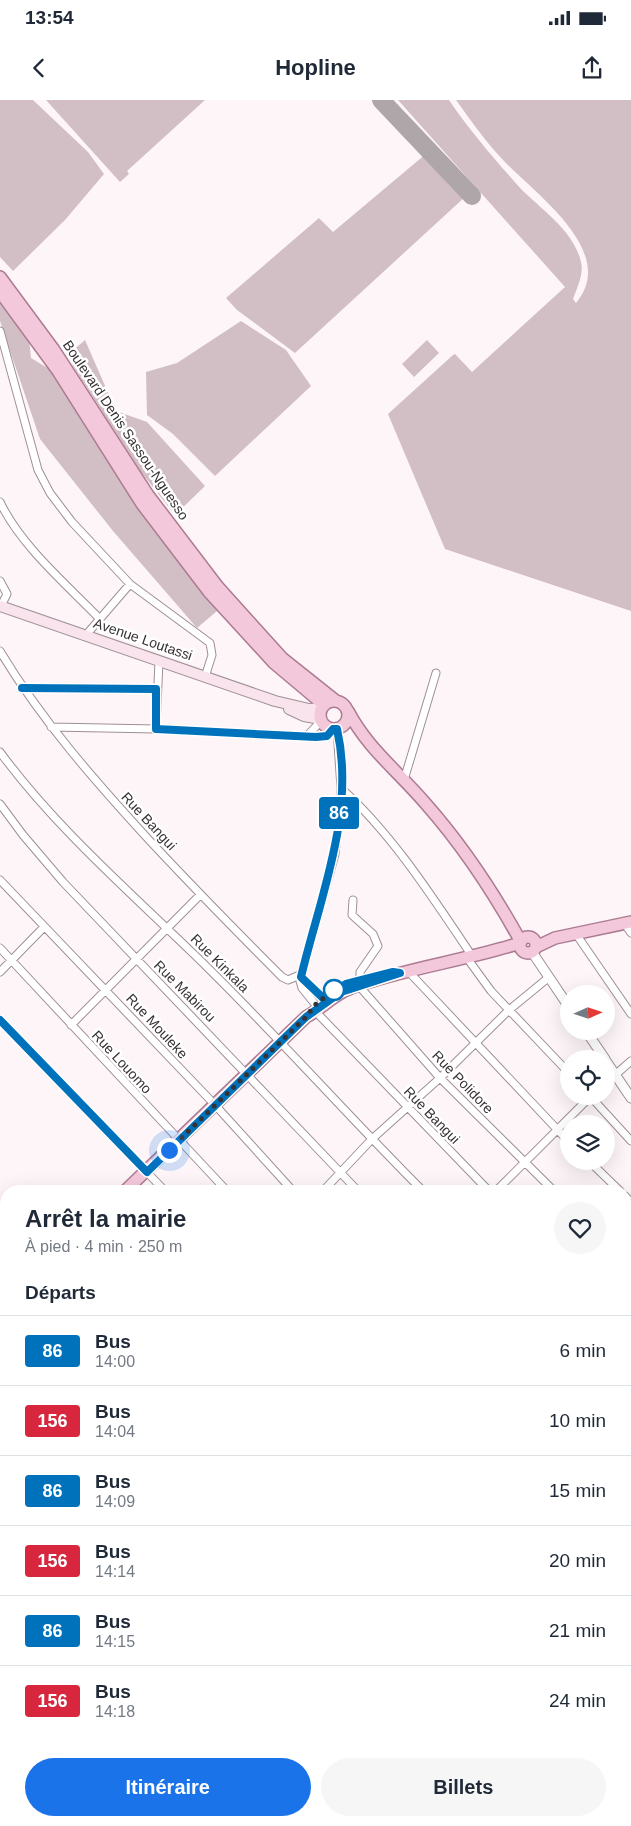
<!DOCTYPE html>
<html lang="fr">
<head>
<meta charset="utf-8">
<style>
	:root { --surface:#fff; --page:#f6f6f7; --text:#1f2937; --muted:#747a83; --line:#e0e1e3; --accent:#1a73e8 }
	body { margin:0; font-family:Helvetica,sans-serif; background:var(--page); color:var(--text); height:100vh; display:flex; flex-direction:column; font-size:19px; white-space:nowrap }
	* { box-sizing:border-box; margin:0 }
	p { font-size:16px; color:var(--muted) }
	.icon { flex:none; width:28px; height:28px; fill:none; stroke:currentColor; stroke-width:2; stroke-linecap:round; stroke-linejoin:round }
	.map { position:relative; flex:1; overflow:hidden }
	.sheet { position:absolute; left:0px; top:1085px; width:631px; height:641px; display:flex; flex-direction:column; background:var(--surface); border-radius:20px 20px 0 0; box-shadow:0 5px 20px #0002 }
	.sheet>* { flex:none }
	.badge { padding:0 10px; border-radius:4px; font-size:18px; line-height:32px }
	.needle { width:32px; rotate:87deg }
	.fabs { position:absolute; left:560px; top:885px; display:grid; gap:10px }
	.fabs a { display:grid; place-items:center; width:55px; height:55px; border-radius:50%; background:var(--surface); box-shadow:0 5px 20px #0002; font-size:25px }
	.you { position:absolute; width:25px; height:25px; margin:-12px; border:4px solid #fff; border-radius:50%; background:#1a73e8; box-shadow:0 0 0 8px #1a73e833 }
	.map>.badge { position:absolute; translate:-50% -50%; box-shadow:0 0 0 2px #fff }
	h2 { padding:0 25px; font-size:19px; line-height:45px }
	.round { display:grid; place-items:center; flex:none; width:52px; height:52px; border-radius:26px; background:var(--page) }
	.overview { display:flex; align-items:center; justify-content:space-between; height:85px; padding:0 25px }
	h1 { font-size:24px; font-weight:700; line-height:38px }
	.primary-button { display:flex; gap:10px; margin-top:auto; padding:10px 25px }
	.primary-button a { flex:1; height:58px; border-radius:30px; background:var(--accent); color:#fff; font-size:20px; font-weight:700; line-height:58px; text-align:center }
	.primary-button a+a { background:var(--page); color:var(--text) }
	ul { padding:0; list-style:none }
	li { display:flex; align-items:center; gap:15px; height:70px; padding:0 25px; border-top:1px solid var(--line) }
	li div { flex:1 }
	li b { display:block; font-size:19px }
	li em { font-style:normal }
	li .badge { min-width:55px; font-weight:700; text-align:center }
	.status { display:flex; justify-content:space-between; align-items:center; height:35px; padding:0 25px; background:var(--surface); direction:ltr }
	.status svg { height:14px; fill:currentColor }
	header { display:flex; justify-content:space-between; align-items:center; height:65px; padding:0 25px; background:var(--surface); font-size:22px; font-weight:700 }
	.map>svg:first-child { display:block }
</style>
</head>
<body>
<div class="status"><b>13:54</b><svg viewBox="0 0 49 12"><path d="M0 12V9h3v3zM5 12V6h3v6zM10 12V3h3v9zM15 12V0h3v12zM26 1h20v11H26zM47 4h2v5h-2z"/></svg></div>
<header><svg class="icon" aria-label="back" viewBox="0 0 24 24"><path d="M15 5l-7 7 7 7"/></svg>Hopline<svg class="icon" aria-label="share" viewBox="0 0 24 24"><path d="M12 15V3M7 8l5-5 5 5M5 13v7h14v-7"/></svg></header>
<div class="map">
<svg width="631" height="1726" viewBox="0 0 631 1726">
	<rect width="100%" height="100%" fill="#fef5f8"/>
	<path fill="#d2bec5" d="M0 0H33L88 52 104 74 65 120 13 171 0 157Z
		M46 0H205L127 71 129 74 120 82Z
		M398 0H449C470 31 496 61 521 89 542 110 574 131 581 162 584 174 577 188 573 199L576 203C619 152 535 94 504 61 486 42 471 21 456 0H631V511L445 449 388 314 453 255 455 254 472 272 565 187Z
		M427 53 466 96 295 253 237 210 226 198 319 118 333 132Z
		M0 202 29 239 31 258 51 270 217 511 197 528 113 431 40 339 0 221Z
		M241 221 286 250 311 286 215 376 173 334 147 315 146 272 177 263Z
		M85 240 116 311 147 322 205 386 175 415 141 372 73 266 70 253Z
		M427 240 439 253 414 277 402 264Z"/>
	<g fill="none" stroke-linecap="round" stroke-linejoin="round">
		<path stroke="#967f88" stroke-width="2" d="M391 1724 396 1726
			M419 1726 430 1720"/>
		<path stroke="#bfa0ac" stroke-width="11" d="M388 1726 391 1724 389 1720"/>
		<path stroke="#aea6a8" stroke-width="18" d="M381 0 472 96"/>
		<g stroke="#9e9095" stroke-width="9">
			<path id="minor" d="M0 231 38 370 50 393 72 422 130 484 210 543 212 555 205 577
				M0 402C21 446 66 484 99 518
				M0 481 7 494 1 506
				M86 535 130 484
				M0 551C42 621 95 681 150 741 193 787 237 832 282 877L288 880 302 874
				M22 588 156 589
				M51 627 156 629 316 637 327 635 333 629
				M156 629 159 561
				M307 636 321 621
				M0 652C58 731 138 799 207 867 281 940 350 1018 423 1091
				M404 680 436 573
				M341 688C393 735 433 798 472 856
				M0 704 23 735 63 782 358 1091
				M0 780 216 1006 293 1091
				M353 800 352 815 373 834 378 846 360 872V880
				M624 823 631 833
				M576 834 631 914
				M0 848 227 1091
				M467 858 491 891 569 973
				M408 871 569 1042
				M0 872 44 827
				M301 877 327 902
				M359 886 440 978 554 1091
				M319 909 302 888 300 881 335 754 341 688 337 629
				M316 912 489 1091
				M0 920 165 1091
				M71 925 200 795
				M606 983 631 961
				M590 996 631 1041
				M589 1061 620 1091
				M323 1091 372 1039 440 978 509 910 548 878
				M496 1091 591 996
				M625 1096 631 1102
				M0 1120 6 1127
				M625 1134 631 1129
				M625 1167 631 1173
				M0 1195 6 1201
				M625 1234 631 1240
				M0 1273 6 1281
				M625 1303 631 1309
				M0 1342 6 1349
				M625 1370 631 1376
				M0 1396 6 1390
				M0 1415 6 1422
				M625 1437 631 1444
				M625 1453 631 1448
				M0 1484 6 1492
				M625 1509 631 1515
				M0 1559 6 1553
				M625 1590 631 1599
				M0 1654 6 1661
				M625 1676 631 1685
				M0 1696 6 1704
				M20 1720 26 1726
				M58 1720 64 1726
				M203 1720 209 1726
				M269 1720 273 1725
				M404 1720 409 1726
				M534 1720 540 1726
				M604 1720 608 1726
				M6 1726 13 1720
				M181 1726 188 1720
				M470 1726 477 1720"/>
		</g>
		<g stroke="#9e9095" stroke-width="11">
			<path id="tertiary" d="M532 852 569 907
				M586 931 605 959
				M606 961 631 998"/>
		</g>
		<g stroke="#9e9095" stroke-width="12">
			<path id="secondary" d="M0 506 275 601 309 609 322 608
				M289 609 304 616 321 619"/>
		</g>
		<g stroke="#ac7b90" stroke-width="14">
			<path id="primary" d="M0 177 54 250 148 395 218 487 282 558 336 601
				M0 192 58 271 142 404 209 492 274 563 324 605
				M320 615a14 14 0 1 1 28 0a14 14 0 1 1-28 0Z
				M348 611C368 649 398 671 426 704 463 746 494 793 521 842
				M520 845a8 8 0 1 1 16 0a8 8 0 1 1-16 0Z
				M536 847 555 838 631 822
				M125 1091 306 917C322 909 333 894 351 888 406 868 464 861 520 843
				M0 1210 6 1204
				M0 1590 6 1597
				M0 1601 6 1608
				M106 1720 112 1726"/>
		</g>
		<use href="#minor" stroke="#fff" stroke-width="7"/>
		<use href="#tertiary" stroke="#fff" stroke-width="9"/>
		<use href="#secondary" stroke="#f9e3ec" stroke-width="10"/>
		<use href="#primary" stroke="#f3c8da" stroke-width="11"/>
	</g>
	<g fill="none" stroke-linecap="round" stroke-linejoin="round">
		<g stroke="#fff" stroke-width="11">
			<path id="line" d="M0 920 147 1072 306 917 341 892 400 873 393 872 346 884 323 898 301 877C320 797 356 712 337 629H333L327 636 316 637 156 629V589L22 588"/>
		</g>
		<use href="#line" stroke="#0072bc" stroke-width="8"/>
		<path stroke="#373234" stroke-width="5" stroke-dasharray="0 9" d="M169 1050 306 917 315 905 336 888 334 890"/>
	</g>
	<circle fill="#fff" stroke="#0072bc" stroke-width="2.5" cx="334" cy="890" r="10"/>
	<g text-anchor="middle" stroke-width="5" stroke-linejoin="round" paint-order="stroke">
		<g font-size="14" fill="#373234" stroke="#fff">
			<text transform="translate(126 330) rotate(56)" y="5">Boulevard Denis Sassou-Nguesso</text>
			<text transform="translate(143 539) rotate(19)" y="5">Avenue Loutassi</text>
			<text transform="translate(149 721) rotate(47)" y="5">Rue Bangui</text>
			<text transform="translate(220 863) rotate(45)" y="5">Rue Kinkala</text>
			<text transform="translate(185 891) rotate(45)" y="5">Rue Mabirou</text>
			<text transform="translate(157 926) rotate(47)" y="5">Rue Mouleke</text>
			<text transform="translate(122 962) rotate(47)" y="5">Rue Louomo</text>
			<text transform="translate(463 982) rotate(46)" y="5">Rue Polidore</text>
			<text transform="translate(432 1015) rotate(46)" y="5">Rue Bangui</text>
		</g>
	</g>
</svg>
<div class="fabs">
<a><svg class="needle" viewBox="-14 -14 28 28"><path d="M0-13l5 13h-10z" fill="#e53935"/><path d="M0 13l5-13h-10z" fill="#747a83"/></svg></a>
<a><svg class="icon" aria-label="locate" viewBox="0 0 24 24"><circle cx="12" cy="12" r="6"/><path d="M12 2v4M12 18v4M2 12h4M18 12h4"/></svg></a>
<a><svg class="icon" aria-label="layers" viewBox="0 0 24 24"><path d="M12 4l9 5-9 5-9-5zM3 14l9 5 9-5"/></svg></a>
</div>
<div class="you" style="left:169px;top:1050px"></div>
<b class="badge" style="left:339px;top:713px;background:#0072bc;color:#fff">86</b>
<section class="sheet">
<div class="overview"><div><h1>Arrêt la mairie</h1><p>À pied · 4 min · 250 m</p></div><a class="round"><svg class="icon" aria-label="heart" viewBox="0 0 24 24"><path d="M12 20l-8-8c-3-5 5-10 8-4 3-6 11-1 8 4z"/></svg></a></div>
<h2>Départs</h2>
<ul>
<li><span class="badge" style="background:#0072bc;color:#fff">86</span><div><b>Bus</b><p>14:00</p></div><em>6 min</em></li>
<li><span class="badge" style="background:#d7263d;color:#fff">156</span><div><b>Bus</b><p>14:04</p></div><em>10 min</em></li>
<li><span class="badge" style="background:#0072bc;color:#fff">86</span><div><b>Bus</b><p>14:09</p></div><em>15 min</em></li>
<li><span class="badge" style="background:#d7263d;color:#fff">156</span><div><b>Bus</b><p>14:14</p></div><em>20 min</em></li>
<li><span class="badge" style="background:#0072bc;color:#fff">86</span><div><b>Bus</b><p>14:15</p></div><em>21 min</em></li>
<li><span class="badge" style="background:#d7263d;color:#fff">156</span><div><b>Bus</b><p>14:18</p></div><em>24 min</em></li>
</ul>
<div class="primary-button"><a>Itinéraire</a><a>Billets</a></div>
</section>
</div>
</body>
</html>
